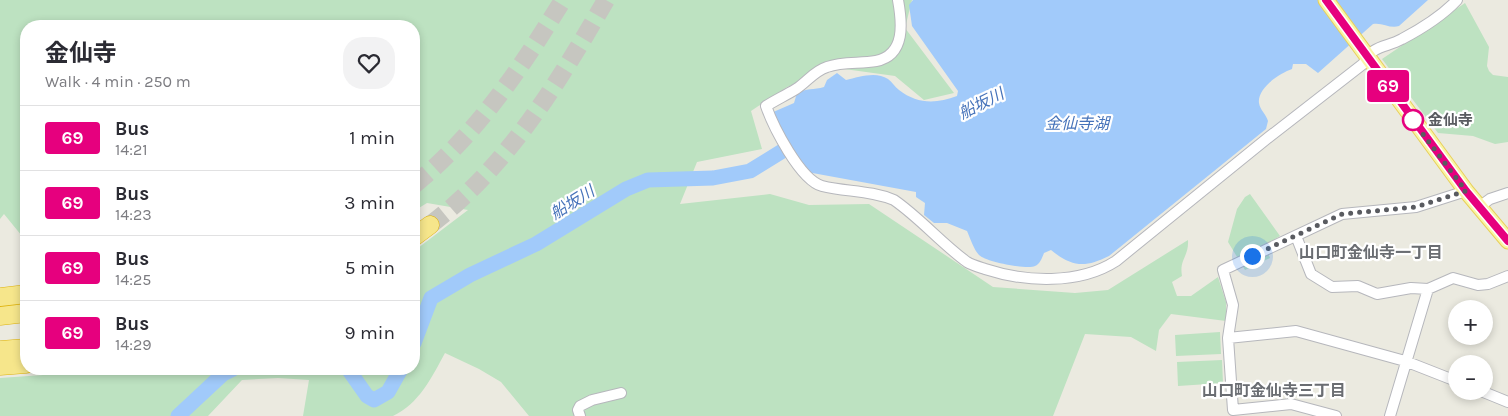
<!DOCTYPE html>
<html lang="en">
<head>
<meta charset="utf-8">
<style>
	:root { --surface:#fff; --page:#f2f2f3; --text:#2b2b33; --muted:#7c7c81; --line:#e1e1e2 }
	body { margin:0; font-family:Karla,"Noto Sans JP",sans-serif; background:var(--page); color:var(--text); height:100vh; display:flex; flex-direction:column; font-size:19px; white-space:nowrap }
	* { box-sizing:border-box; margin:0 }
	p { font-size:16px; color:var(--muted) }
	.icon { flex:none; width:28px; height:28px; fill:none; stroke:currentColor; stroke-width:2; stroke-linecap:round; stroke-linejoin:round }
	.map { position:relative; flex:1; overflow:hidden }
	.side { position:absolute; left:20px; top:20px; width:400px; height:355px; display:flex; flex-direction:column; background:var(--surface); border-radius:20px; box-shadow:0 2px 8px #0003 }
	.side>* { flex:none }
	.badge { padding:0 10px; border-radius:4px; font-size:18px; line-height:32px }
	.controls { position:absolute; left:1448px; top:300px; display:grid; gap:10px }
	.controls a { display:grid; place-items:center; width:45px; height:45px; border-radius:50%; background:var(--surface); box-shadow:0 2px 8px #0003; font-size:25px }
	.you { position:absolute; width:25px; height:25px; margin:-12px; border:4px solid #fff; border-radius:50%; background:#1a73e8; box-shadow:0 0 0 8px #1a73e833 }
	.map>.badge { position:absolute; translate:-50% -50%; box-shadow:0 0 0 2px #fff }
	.round { display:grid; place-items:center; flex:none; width:52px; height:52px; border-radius:20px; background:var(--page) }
	.summary { display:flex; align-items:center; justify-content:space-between; height:85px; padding:0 25px }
	h1 { font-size:24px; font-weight:700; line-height:38px }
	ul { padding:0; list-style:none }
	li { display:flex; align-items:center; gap:15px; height:65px; padding:0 25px; border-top:1px solid var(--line) }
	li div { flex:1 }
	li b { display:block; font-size:19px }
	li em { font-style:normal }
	li .badge { min-width:55px; font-weight:700; text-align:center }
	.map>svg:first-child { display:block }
</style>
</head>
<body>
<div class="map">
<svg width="1508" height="416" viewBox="0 0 1508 416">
	<rect width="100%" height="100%" fill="#ebeae0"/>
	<path fill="#bde2c1" d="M0 0H912L905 28 954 93 924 100 895 76 837 68 787 87 751 111 762 149 697 162 680 204 770 194 809 205 869 204 993 287 1075 293 1108 290 1188 240C1189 257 1179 259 1182 276L1172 282 1177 296H1191L1218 277 1226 302V321L1171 314 1159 330 1156 351 1131 337 1085 334 1053 416H529L501 382 479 369 445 353C432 377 419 404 393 416H303L309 380 278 378 242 380 208 416H0V378L129 369H414V251L468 210 427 203 414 211V26H26V241L4 214 0 219Z
		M1465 3 1489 47 1487 66 1489 71 1493 75 1508 77V142L1495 144 1473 136 1438 133 1382 59Z
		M1250 194 1280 236 1265 245 1270 258 1245 270 1228 242 1237 209 1245 197Z
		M1220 332 1221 354 1176 356 1175 335Z
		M1222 360 1223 383 1178 386 1177 362Z"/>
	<path fill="#a1cafa" d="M913 0H1428L1399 26C1390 29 1382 22 1373 24L1318 73 1306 64H1293L1292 69C1280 73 1257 88 1259 103 1260 110 1266 114 1268 121L1266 129 1109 256C1085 268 1072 267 1051 250L1044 253C1042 258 1040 264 1035 266 1028 270 986 262 979 255 974 250 970 238 967 231L947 223H934L924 215 925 203 916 197V192L807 172 771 113 794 103 797 93C806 88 814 90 824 87L827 80 837 73 846 80C859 77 876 71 888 79 892 82 895 87 899 90 917 104 936 104 957 96L958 91 912 26 909 5Z"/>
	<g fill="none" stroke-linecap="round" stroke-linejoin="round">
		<path stroke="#a1cafa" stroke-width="15" d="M414 343 431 298 470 275 536 244 626 189 648 180 713 178 750 171 784 150
			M348 369 367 396 374 400 388 392 401 369
			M178 416 223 374 233 369"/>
		<path stroke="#c6c6c0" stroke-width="18" stroke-dasharray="18 9" stroke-linecap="butt" d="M414 185C477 134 521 68 563 0
			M430 225C508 166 558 83 606 0"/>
		<g stroke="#b6b7bc" stroke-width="12">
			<path id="minor" d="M898 0C902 22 906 55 876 61 860 64 843 61 827 67 814 71 807 82 796 89 786 95 776 100 766 106 773 126 800 180 822 186 846 192 870 190 894 200 920 218 941 243 967 262 972 265 979 267 985 269 1025 282 1079 285 1116 261L1269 137 1363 64C1373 44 1386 48 1402 39 1421 29 1442 16 1457 0
				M1479 207 1490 199 1508 193
				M1296 236 1311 274 1332 287 1358 286 1377 294 1411 288 1428 289 1453 278 1478 285 1488 284 1508 276
				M1228 338 1233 305 1223 270 1342 214 1416 207 1466 191
				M1481 391 1508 402
				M580 416 578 410 580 406 592 400 621 393
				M1336 416 1291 404 1233 410 1228 338 1296 331 1405 361 1456 381
				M1390 416 1428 289"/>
		</g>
		<g stroke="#e8cf5b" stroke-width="17">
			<path id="primary" d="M1326 0 1466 191 1508 241"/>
		</g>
		<g stroke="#deb20d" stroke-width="19">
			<path id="motorway" d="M414 237 430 225
				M0 297 26 294
				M0 316 26 313
				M0 350 26 348
				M0 366 26 364"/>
		</g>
		<use href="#minor" stroke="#fff" stroke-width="10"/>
		<use href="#primary" stroke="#faf5a6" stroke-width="15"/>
		<use href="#motorway" stroke="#f6e68b" stroke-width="18"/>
	</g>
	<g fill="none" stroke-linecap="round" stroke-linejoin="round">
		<g stroke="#fff" stroke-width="11">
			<path id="line" d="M1326 0 1466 191 1508 241"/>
		</g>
		<use href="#line" stroke="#e6007e" stroke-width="8"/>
		<path stroke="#595b60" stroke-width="5" stroke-dasharray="0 9" d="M1252 256 1342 214 1416 207 1466 191 1410 117 1413 120"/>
	</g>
	<circle fill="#fff" stroke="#e6007e" stroke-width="2.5" cx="1413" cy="120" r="10"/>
	<g text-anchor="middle" stroke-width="4.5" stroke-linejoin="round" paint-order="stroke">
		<g font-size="15" font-weight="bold" fill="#595b60" stroke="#fff" text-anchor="start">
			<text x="1428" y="125">金仙寺</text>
		</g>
		<g font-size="16" font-style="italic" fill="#4673ba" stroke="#fff">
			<text transform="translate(981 103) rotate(-27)" y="6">船坂川</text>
			<text x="1077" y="129">金仙寺湖</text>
			<text transform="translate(572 202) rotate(-32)" y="6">船坂川</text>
		</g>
		<g font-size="16" font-weight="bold" fill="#6a6d72" stroke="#fff">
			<text x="1371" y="258">山口町金仙寺一丁目</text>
			<text x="1274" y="396">山口町金仙寺三丁目</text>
		</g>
	</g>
</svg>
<div class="controls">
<a>+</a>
<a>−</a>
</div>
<div class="you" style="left:1252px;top:256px"></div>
<b class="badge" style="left:1388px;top:86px;background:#e6007e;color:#fff">69</b>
<section class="side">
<div class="summary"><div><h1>金仙寺</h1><p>Walk · 4 min · 250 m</p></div><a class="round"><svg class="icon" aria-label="heart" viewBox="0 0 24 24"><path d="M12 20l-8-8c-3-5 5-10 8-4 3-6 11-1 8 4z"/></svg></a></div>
<ul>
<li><span class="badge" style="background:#e6007e;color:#fff">69</span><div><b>Bus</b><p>14:21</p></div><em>1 min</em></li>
<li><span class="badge" style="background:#e6007e;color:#fff">69</span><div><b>Bus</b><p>14:23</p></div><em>3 min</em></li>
<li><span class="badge" style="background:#e6007e;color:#fff">69</span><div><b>Bus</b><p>14:25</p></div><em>5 min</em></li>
<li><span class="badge" style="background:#e6007e;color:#fff">69</span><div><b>Bus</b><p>14:29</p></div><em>9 min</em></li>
</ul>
</section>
</div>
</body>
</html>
